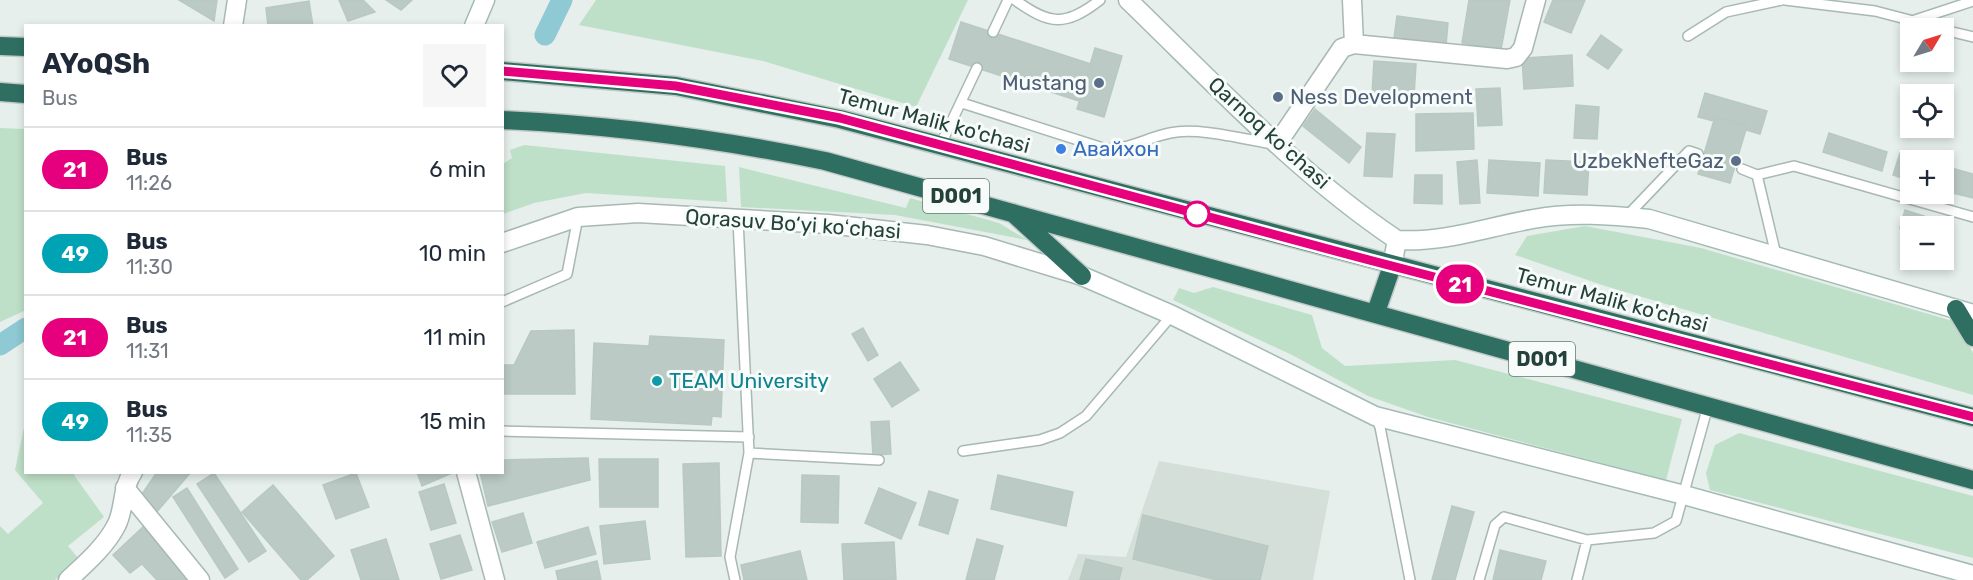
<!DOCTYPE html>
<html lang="en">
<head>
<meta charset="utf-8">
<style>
	:root { --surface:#fff; --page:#f6f6f7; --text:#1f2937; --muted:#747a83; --line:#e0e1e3 }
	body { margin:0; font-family:Rubik,sans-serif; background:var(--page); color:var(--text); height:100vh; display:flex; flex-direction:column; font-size:22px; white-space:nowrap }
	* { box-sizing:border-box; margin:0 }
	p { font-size:20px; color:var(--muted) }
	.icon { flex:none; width:33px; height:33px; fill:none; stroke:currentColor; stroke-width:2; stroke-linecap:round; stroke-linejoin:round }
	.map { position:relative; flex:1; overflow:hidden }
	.sheet { position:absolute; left:24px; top:24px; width:480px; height:450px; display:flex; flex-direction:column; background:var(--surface); border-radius:0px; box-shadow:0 3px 9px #0003 }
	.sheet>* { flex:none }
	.badge { padding:0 12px; border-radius:20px; font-size:21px; line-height:39px }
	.needle { width:39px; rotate:52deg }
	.tools { position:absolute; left:1900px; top:18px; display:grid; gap:12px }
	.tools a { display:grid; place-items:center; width:54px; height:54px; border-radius:0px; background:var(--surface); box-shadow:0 3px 9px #0003; font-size:30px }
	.map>.badge { position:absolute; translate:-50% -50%; box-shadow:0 0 0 3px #fff }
	.round { display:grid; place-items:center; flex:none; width:63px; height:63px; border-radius:0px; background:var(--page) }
	.headline { display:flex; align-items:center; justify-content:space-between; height:102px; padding:0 18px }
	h1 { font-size:28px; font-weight:700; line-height:45px }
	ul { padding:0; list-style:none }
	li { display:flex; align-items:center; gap:18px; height:84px; padding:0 18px; border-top:2px solid var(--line) }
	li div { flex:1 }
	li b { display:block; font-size:22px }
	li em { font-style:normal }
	li .badge { min-width:66px; font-weight:700; text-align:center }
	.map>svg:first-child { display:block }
</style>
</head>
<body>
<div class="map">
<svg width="1973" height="580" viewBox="0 0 1973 580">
	<rect width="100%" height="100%" fill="#e6efeb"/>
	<path fill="#d4dfda" d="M1159 461 1330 491 1313 580H1068L1078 554 1126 557Z"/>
	<path fill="#bfe0c8" d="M596 0H968L916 107 763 61 579 25Z
		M0 128 25 129 26 310 0 322Z
		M524 145 725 166 727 202 586 193 534 203 503 214V164L512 158 510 150Z
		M739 167 906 208 910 198 999 223 1027 240 895 215 741 207Z
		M1585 226 1701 248 1956 322 1973 353V395L1605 286 1515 255 1527 236Z
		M1213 287 1312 315 1322 348 1345 366 1455 360 1682 419 1666 480 1428 417 1368 396 1292 355 1173 300 1179 288 1194 293Z
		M25 423 26 472 76 473 74 475 104 517 68 546 79 559 55 580H0V526L8 534 43 503 15 470Z
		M1739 433 1973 496V558L1710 490 1706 473 1715 445Z"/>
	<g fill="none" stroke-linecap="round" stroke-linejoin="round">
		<path stroke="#8ec9d4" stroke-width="21" d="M545 35 562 0
			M0 345 26 328"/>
	</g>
	<path fill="#bbcac4" stroke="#b8c9c2" stroke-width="1.5" d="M179 0H217L214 21Z
		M339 0H363L375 12 348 21Z
		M386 0H412L401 10Z
		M1469 0H1510L1501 50 1462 43Z
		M1553 0H1585L1571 33 1544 22Z
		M309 1 313 26H268L266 8Z
		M1397 16 1448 23 1446 45 1394 38Z
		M961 22 1091 64 1079 101 949 59Z
		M1601 35 1622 50 1608 69 1587 55Z
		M1095 48 1122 56 1104 117 1077 109Z
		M1572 55 1573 86 1524 89 1522 58Z
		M1374 61 1416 64 1414 96 1372 94Z
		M1500 88 1502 125 1478 126 1476 89Z
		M1705 93 1767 111 1760 134 1746 130 1747 126 1715 117 1714 121 1698 117Z
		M1576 105 1599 107 1597 139 1574 138Z
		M1315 109 1361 147 1349 163 1303 126Z
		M1473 113 1474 149 1416 151V114Z
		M1715 117 1747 126 1730 183 1698 174Z
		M1367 133 1395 134 1392 177 1364 176Z
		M1829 133 1887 152 1882 171 1823 152Z
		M1900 153 1916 159 1911 160 1908 180 1893 175Z
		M1477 160 1480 203 1460 204 1457 162Z
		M1489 160 1540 163 1538 196 1487 193Z
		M1546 160 1589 162 1587 195 1544 193Z
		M1944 166 1973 174V198L1944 191Z
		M1415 175H1442V204L1414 203Z
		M1905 210 1924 216 1921 226H1911V231L1900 228Z
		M863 328 878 355 868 361 852 334Z
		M574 330 575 394H502V365H514L531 331Z
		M650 336 724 340 721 417 712 416 711 425 591 419 594 343 649 346Z
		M900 362 919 390 892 407 874 379Z
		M889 421 891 454 873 455 871 422Z
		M588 458 590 480 488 506 480 472H502V460Z
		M599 459H658V507H600Z
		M719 463 721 556 686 557 683 464Z
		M157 472H191L155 514 142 494Z
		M417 472H452V473L422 486Z
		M214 473 266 551 249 562 197 484Z
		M356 473 369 507 336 519 323 485Z
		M802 475 839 476 838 523 801 522Z
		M998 475 1073 492 1066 526 991 509Z
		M444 484 456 523 431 530 419 492Z
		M273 485 334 556 307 580H301L242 512Z
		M187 488 238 569 225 578 173 497Z
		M879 488 916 503 901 539 865 523Z
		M929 491 958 500 948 534 919 525Z
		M1452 506 1474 512 1455 580H1432Z
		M523 513 532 543 502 552 492 522Z
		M1143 515 1268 546 1260 580H1217L1133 559Z
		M645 521 650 559 604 564 600 526Z
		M145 525 190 580H157L142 564 130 573 113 555Z
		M588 527 596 554 545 568 537 542Z
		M460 535 472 570 441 579 430 544Z
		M386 539 399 580H361L351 550Z
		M977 539 1003 546 994 580H966Z
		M894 542 896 580H844L842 544Z
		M1500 550 1546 561 1541 580H1493Z
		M800 551 807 580H744L741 565Z
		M1086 559 1122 568 1119 580H1080Z
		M597 561 601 580H558L556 571Z"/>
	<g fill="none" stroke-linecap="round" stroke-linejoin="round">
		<g stroke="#a8b8b2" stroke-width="12">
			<path id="lane" d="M1015 0C1050 25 1065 27 1100 0
				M1785 0 1875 11 1940 28
				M1912 21 1973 1
				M1944 30 1973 37
				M993 32 1008 0
				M1688 36 1726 12 1782 0
				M962 103 1106 149C1135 148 1145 138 1170 133 1198 127 1243 139 1273 144
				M940 146 977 68
				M1742 169 1757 175 1776 255
				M1757 175 1794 166 1973 217
				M1627 216 1689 151 1698 154
				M502 302 567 274 578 217
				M1375 416 1380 427 1410 580
				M502 431 749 437
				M963 451 1040 440 1060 433 1086 416 1172 315
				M749 453 879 460
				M735 580 730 557 749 453 738 219
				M1479 580 1495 525 1504 517 1587 540
				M1577 580 1587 540 1654 533 1676 521 1708 406"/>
		</g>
		<g stroke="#a8b8b2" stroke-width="21">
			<path id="street" d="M1352 0 1354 44
				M233 26 237 0
				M1277 144 1342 48 1354 44 1507 59 1516 57 1523 48 1536 0
				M502 243 578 217 638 213 828 224 927 235 984 246 1082 276
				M466 472 495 580
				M125 488 200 580
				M68 580C85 564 105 547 116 526 125 510 121 489 133 472"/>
		</g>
		<g stroke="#a4bbb3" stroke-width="21">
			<path id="secondary" d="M1128 0C1214 83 1297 173 1397 240L1392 266
				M474 26 485 0
				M1397 240C1445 243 1487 227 1533 219 1571 212 1611 215 1649 219L1973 314
				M1082 276 1172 315 1375 416 1684 495 1973 575"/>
		</g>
		<g stroke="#c2cac8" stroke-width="21">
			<path id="highway" d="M0 46 26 47
				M502 71 676 86 840 119 1973 417
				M0 92 26 94
				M502 120C611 125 719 139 825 161L1973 480
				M1013 213 1082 276
				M1956 309 1973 337
				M1376 312 1392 266"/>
		</g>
		<use href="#lane" stroke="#fff" stroke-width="9"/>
		<use href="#street" stroke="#fff" stroke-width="18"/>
		<use href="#secondary" stroke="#fff" stroke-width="18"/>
		<use href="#highway" stroke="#2f6f62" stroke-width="18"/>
	</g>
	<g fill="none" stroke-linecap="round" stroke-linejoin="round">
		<g stroke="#fff" stroke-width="14">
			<path id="line" d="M502 71 676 86 840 118 1369 260 1973 417"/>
		</g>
		<use href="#line" stroke="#e6007e" stroke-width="9"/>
	</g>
	<g fill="#5c6f8a" stroke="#f7fbf9" stroke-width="2">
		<circle cx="1099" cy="83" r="6"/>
		<circle cx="1278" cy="97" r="6"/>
		<circle cx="1736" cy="161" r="6"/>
	</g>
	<circle fill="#3f7fe0" stroke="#f7fbf9" stroke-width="2" cx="1061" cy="149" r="6"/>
	<circle fill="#fff" stroke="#e6007e" stroke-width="3" cx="1197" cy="214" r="12"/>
	<circle fill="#0f9aa8" stroke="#f7fbf9" stroke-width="2" cx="657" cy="381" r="6"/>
	<g text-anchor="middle" stroke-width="6" stroke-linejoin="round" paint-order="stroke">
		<g fill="#f7fbf9" stroke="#637a73" stroke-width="1.5">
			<rect x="923" y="179" width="66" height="34" rx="4.5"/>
			<rect x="1509" y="342" width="66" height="34" rx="4.5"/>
		</g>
		<g font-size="20" font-weight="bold" fill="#24423a">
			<text x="956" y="203">D001</text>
			<text x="1542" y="366">D001</text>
		</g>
		<g font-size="21" fill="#4e5e75" stroke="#f7fbf9" text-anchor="end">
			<text x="1087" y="90">Mustang</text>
			<text x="1290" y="104" text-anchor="start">Ness Development</text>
			<text x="1724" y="168">UzbekNefteGaz</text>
		</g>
		<g font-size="21" fill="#24423a" stroke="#f7fbf9">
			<text transform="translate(934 121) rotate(15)" y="7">Temur Malik ko'chasi</text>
			<text transform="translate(1269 133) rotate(42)" y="7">Qarnoq koʻchasi</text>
			<text transform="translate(793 224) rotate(4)" y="7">Qorasuv Bo‘yi koʻchasi</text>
			<text transform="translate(1612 300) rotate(15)" y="7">Temur Malik ko'chasi</text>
		</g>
		<g font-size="21" fill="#366cbe" stroke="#f7fbf9" text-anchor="start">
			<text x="1073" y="156">Авайхон</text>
		</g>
		<g font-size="21" fill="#0d838f" stroke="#f7fbf9" text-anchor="start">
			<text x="669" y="388">TEAM University</text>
		</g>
	</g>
</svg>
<div class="tools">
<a><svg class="needle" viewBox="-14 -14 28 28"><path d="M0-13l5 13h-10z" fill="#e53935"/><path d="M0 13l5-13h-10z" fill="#747a83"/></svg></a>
<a><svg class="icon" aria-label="locate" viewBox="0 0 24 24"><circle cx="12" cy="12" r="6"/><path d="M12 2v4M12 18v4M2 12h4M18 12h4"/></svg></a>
<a>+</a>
<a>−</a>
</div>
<b class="badge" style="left:1460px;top:284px;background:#e6007e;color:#fff">21</b>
<section class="sheet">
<div class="headline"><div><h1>AYoQSh</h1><p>Bus</p></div><a class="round"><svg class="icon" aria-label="heart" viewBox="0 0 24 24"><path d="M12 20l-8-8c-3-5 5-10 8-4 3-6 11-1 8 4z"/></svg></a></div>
<ul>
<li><span class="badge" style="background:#e6007e;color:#fff">21</span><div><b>Bus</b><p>11:26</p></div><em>6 min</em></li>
<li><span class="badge" style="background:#00a3b4;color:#fff">49</span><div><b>Bus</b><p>11:30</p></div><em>10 min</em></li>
<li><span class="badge" style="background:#e6007e;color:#fff">21</span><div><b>Bus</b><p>11:31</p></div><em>11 min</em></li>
<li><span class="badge" style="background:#00a3b4;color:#fff">49</span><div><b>Bus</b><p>11:35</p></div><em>15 min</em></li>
</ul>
</section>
</div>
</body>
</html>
